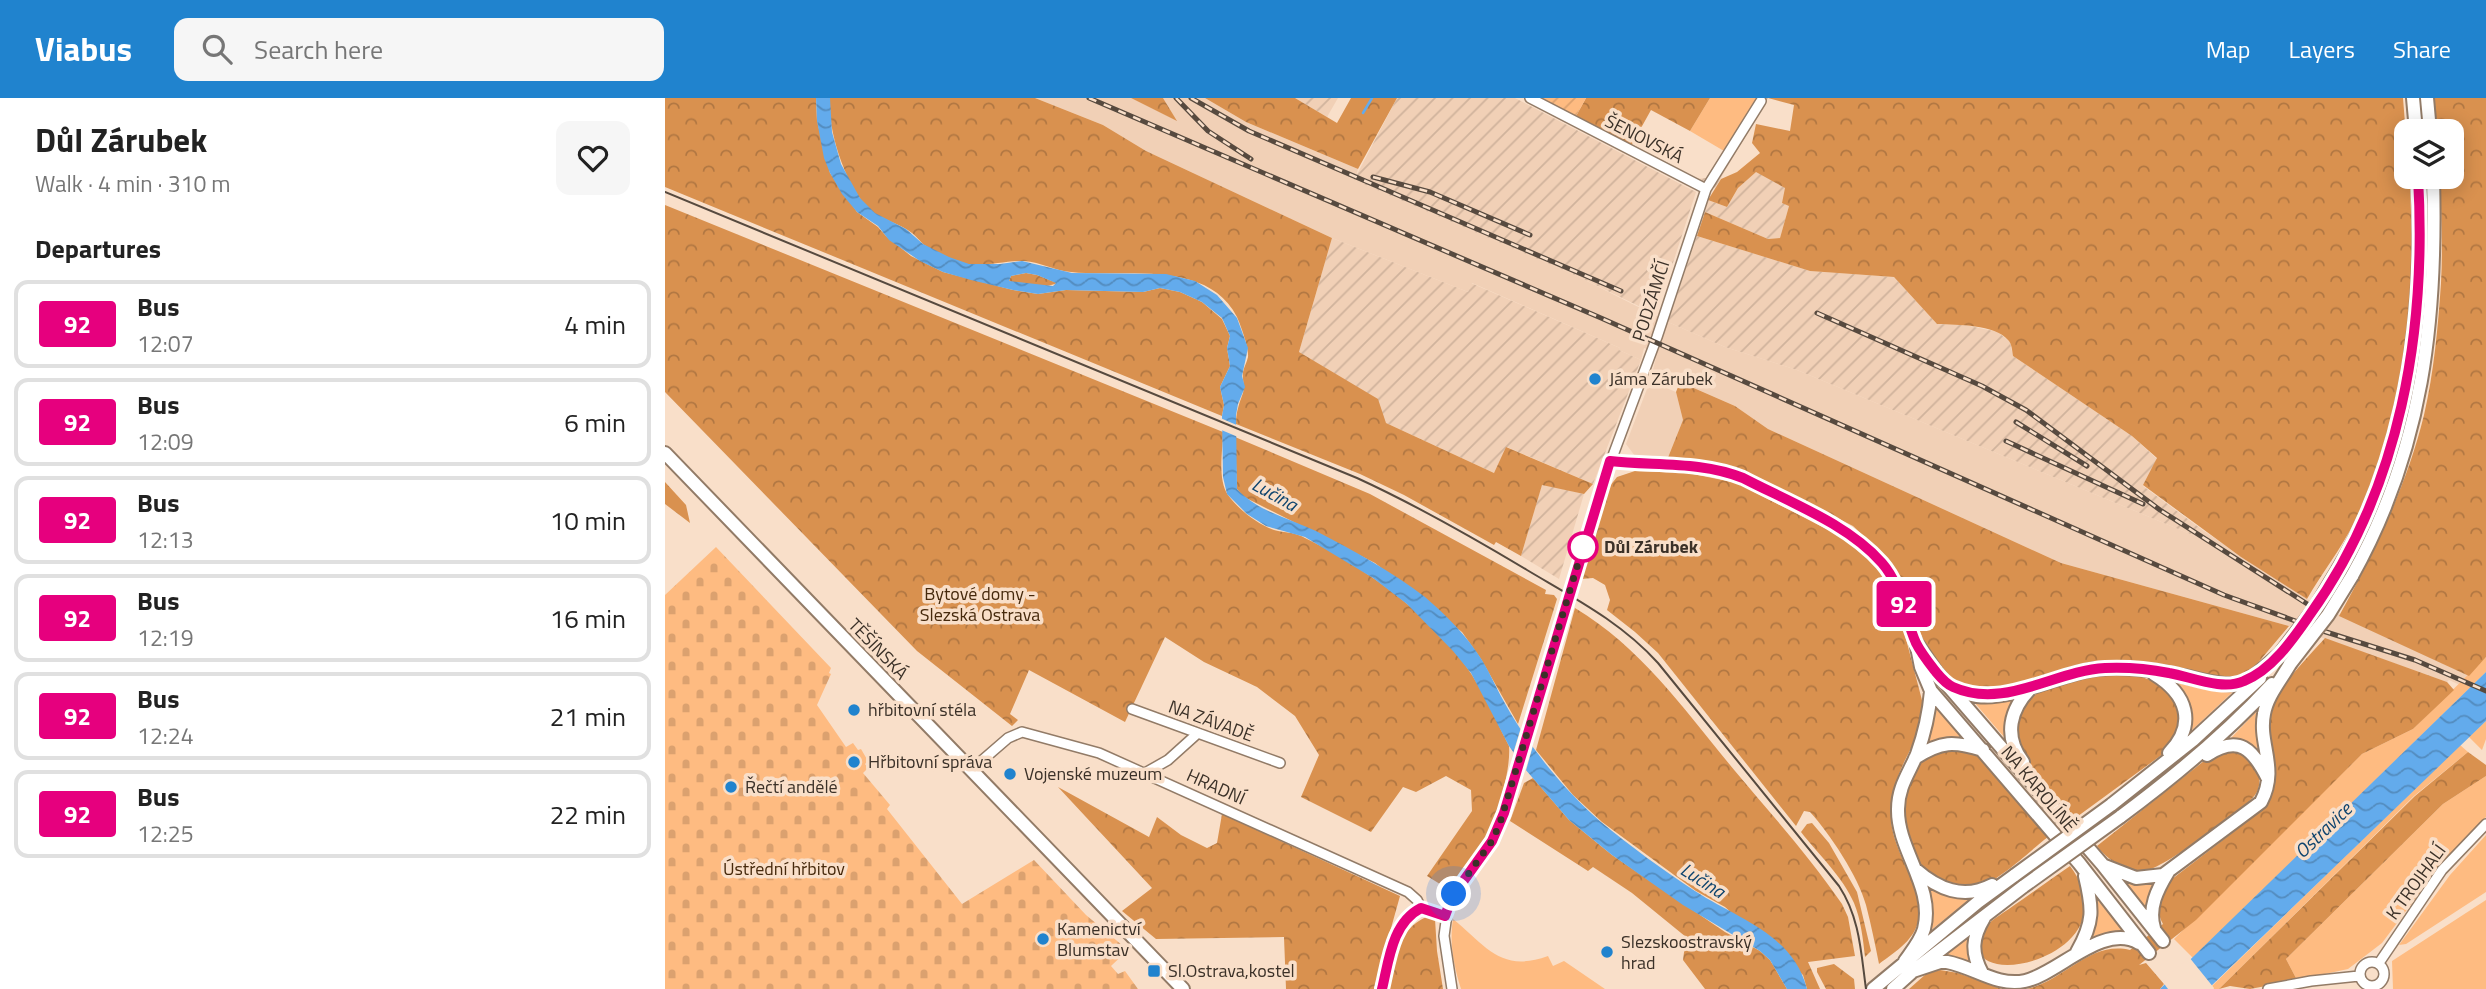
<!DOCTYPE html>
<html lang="en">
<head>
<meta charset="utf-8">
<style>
	:root { --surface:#fff; --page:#f6f6f6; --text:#222; --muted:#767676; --line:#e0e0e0; --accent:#2083ce }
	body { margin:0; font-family:"Titillium Web",sans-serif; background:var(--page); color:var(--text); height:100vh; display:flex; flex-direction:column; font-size:26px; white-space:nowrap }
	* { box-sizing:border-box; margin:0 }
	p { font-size:23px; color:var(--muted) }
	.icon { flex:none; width:38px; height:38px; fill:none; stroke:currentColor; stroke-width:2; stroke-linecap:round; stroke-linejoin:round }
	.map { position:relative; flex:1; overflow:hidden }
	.side { display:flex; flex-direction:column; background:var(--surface); width:665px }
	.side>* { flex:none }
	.badge { padding:0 14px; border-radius:5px; font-size:24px; line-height:46px }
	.controls { position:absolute; left:1729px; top:21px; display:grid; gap:14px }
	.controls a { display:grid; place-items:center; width:70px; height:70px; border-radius:14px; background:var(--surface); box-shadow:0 4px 18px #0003; font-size:35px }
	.you { position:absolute; width:35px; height:35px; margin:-18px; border:5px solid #fff; border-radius:50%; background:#1a73e8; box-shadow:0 0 0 10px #1a73e833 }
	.map>.badge { position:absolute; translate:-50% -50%; box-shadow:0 0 0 4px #fff }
	h2 { padding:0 35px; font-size:26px; line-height:63px }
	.round { display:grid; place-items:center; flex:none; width:74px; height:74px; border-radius:14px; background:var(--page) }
	.headline { display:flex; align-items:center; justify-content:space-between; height:119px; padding:0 35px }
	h1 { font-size:33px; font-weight:700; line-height:52px }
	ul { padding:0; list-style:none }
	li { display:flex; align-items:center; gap:21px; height:88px; margin:0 14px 10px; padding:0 21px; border:4px solid var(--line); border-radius:14px }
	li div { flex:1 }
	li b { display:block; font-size:26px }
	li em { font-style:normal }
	li .badge { min-width:77px; font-weight:700; text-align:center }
	header { display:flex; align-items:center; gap:42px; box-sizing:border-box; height:98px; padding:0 35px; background:var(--accent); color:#fff }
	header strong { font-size:33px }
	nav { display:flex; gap:38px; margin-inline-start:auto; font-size:24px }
	.search { width:490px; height:63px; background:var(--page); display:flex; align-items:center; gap:18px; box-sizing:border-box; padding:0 24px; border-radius:14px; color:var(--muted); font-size:26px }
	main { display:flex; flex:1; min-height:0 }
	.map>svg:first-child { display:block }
</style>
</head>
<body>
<header>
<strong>Viabus</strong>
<div class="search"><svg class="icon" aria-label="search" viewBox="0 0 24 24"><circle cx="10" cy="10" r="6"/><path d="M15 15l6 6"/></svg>Search here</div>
<nav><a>Map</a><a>Layers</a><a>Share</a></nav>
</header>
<main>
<section class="side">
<div class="headline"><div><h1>Důl Zárubek</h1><p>Walk · 4 min · 310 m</p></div><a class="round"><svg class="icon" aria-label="heart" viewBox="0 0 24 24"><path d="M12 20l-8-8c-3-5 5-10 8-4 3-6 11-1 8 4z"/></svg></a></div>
<h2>Departures</h2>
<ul>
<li><span class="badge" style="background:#e6007e;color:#fff">92</span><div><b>Bus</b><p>12:07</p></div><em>4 min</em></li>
<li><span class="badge" style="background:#e6007e;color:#fff">92</span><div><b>Bus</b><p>12:09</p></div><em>6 min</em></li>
<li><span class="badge" style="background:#e6007e;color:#fff">92</span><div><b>Bus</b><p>12:13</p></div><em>10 min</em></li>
<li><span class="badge" style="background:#e6007e;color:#fff">92</span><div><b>Bus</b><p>12:19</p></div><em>16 min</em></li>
<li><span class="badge" style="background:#e6007e;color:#fff">92</span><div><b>Bus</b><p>12:24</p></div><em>21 min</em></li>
<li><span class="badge" style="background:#e6007e;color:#fff">92</span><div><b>Bus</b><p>12:25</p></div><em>22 min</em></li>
</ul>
</section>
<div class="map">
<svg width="1821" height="891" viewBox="0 0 1821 891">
	<defs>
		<pattern id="industrial-furrows" width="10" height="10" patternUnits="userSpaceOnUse" patternTransform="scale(1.75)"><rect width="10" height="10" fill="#f1d0b6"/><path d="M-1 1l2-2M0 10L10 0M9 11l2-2" fill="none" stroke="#d0b39c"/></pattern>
		<pattern id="forest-crowns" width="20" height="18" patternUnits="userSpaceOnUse" patternTransform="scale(1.75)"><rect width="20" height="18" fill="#d9914f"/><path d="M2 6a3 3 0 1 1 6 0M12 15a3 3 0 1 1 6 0" fill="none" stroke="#b17742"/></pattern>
		<pattern id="cemetery-stones" width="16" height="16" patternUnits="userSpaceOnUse" patternTransform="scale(1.75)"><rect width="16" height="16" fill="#febb81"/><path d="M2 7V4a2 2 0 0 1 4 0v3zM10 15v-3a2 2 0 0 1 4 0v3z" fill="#dba16f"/></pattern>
		<pattern id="garden-furrows" width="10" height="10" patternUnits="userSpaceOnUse" patternTransform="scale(1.75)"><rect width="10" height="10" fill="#febb81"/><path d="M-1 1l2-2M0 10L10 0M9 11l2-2" fill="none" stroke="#dba16f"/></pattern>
		<pattern id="water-waves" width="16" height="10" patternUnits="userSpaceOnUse" patternTransform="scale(1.75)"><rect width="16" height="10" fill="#63abec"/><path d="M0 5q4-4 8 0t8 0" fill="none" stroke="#538cbf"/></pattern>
	</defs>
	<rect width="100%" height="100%" fill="#f9dfc9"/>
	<path fill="#f1d0b6" d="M370 0H466L511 22 498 0H540L581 24 693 71 690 82 912 178 1003 224 1060 249 1132 272 1530 438 1539 433 1642 501 1821 586V599L1784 582 1782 584 1624 528 1396 465 1103 331 1070 308 988 272 992 255 979 250 976 262 954 252 955 250 807 185 803 194 667 140 481 53 438 27Z
		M985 283 1011 294 1018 322 1002 362 970 358 961 346Z"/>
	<path fill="url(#industrial-furrows)" d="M630 0H673L662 19Z
		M732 0H850L1031 94 1005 174 988 215 912 178 689 82Z
		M1092 0H1103L1050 90 1029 81 1041 80Z
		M1091 73 1120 90 1124 108 1115 140 1103 141 1040 114 1043 102 1062 109 1073 90Z
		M1032 138 1145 173 1229 179 1272 226 1300 227 1333 234 1345 244 1348 258 1467 338 1492 361 1478 388 1539 433 1530 438 1132 272 1060 249 1003 224Z
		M667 140 803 194 806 185 955 250 954 252 976 262 928 386 842 349 829 375 721 325 634 254Z
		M877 386 919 396 894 481 856 458Z"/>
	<path fill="#febb81" d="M1045 0H1092L1059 53 1025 33Z
		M1821 559V574L1528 860 1509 841 1697 656 1748 631Z
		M1513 584 1547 591 1572 590 1525 634 1527 612Z
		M1348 600 1340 625 1339 639 1309 604Z
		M1271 609 1299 640H1284L1263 645Z
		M1591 614H1593L1596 655 1581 644 1566 640Z
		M1821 623V641L1817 652 1804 639Z
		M1795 647 1803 654 1749 698 1554 891H1549L1547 888Z
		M1821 678V719L1774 769 1717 845 1683 871 1632 882 1621 861 1778 706Z
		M1821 737V794L1741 846 1734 847 1785 777Z
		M1458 783H1494L1482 812Z
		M1263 790 1278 796 1306 801 1266 832Z
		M1432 801 1462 837 1427 842Z
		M1821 802V891H1728L1727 863Z
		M788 821C822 849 836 875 883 858L888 868 899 863 940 891H796C789 868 784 846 788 821Z
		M1304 838V865L1282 858V856Z"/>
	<path fill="url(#forest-crowns)" d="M0 0H151L152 23 165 75 192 114 213 129 221 138 246 158 278 174 348 192 373 196 401 192 478 194 495 190 515 194 537 204 557 221 565 238 562 250 565 268 555 289 559 307 557 318 0 89Z
		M165 0H370L438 27 481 53 667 140 634 254 713 301 721 325 829 375 841 349 928 386 919 396 877 387 856 458 831 444 829 447 739 397 695 376 571 326C571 314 574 306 578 295 580 288 577 281 578 274 579 269 582 264 583 259 584 250 576 228 572 219 542 160 458 180 406 174 390 173 376 164 359 163 341 162 321 169 301 166 289 164 268 154 258 146 254 142 251 138 247 135 234 125 217 122 205 112 181 90 162 32 165 0Z
		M466 0H498L512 23Z
		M540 0H630L672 25 686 0H732L693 71 581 24Z
		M921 0H1045L1025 33 986 12 966 48 910 20Z
		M1103 0H1738L1741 38V79H1745C1746 135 1751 194 1743 250 1734 309 1715 369 1690 423 1676 451 1657 475 1642 501L1576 459 1478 387 1492 360 1467 338 1348 258C1347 252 1347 246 1343 242 1330 226 1292 227 1272 226L1229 179 1145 173 1032 138 1040 114 1103 141 1115 140 1124 108 1117 105 1120 90 1091 74 1073 90 1062 109 1043 102 1056 81 1072 74 1095 55 1087 45 1091 26 1125 33 1129 7Z
		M1768 0H1821V559L1804 578 1674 518C1709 455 1742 387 1759 317 1769 274 1773 229 1776 185 1778 150 1776 114 1775 79H1787V33H1772Z
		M0 107 558 334C558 352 552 381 563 397 573 411 592 426 609 432 620 435 630 434 640 440 701 470 770 519 807 577 821 599 832 624 844 648 846 670 834 712 825 732 815 753 797 772 783 791L762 778 807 713 806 692 781 678 751 694 738 689 706 734 636 699 654 657 630 618 592 589 539 564 500 539 460 624 364 572 345 616 353 622 347 628 252 553 0 294Z
		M361 175 372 177 392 185C380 191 356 188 344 183L346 178Z
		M1015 284 1070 308 1103 331 1396 465 1624 528 1586 573 1570 579 1553 580C1527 577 1500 574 1474 570 1461 569 1449 566 1436 566 1399 565 1365 590 1328 593 1273 599 1249 529 1243 487L1236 483 1224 462 1188 428 1087 377 1044 364 1002 362 1018 322 1011 294Z
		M570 339 705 396 881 492 880 496 889 497 892 501 853 626 816 561 797 534 710 465 579 399 572 391Z
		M970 373 1023 375 1072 385 1175 438 1198 455 1218 476 1230 499 1258 606C1259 638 1241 653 1232 682 1228 692 1226 708 1226 719 1226 752 1258 789 1254 818 1252 841 1231 853 1214 866 1210 846 1206 826 1201 807 1193 778 1165 736 1145 714L1139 713 1131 728 993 555 970 534 942 512 945 502 940 487 928 480 916 481 944 389 952 379Z
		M0 384 21 407 25 425 0 406Z
		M910 510C977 550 1021 614 1070 673 1106 716 1145 759 1177 806L1183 819 1190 858 1143 864 1155 891H1142L1138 877 1060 809 1031 793 937 724 908 697 871 652Z
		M1660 540 1782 584 1789 592 1748 631 1697 656 1531 822 1474 867 1481 865 1499 886 1495 891H1361C1398 884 1425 842 1465 852L1498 826C1489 811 1497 795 1507 781L1601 709C1623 673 1598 648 1604 614 1607 595 1646 556 1660 540Z
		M1454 576 1474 578 1499 587 1515 610 1516 627 1502 653 1409 721C1397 705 1384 690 1371 675 1366 668 1358 661 1355 653 1328 591 1412 578 1454 576Z
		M1280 652H1298L1313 658 1383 739C1363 754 1332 786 1308 790 1246 799 1218 703 1256 663 1262 657 1273 655 1280 652Z
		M1564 652C1584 656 1601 673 1592 694 1584 710 1500 768 1483 772 1464 775 1443 763 1432 748L1549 655Z
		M1803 654 1821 667V678L1778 706 1621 861 1632 882 1585 891 1565 888 1554 891 1750 698Z
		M868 680 904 722 947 757 1060 834 1095 853 1105 862 1122 891H1040L1018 862 1021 839 967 795 928 769 923 773 845 723 859 685Z
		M393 689 484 739 492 719 516 737 542 750 552 745 557 716 735 798 709 891H621L619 839 491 841 457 813 487 790Z
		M1147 725 1164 745 1192 794 1206 853 1200 859C1198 841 1196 822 1189 805 1178 779 1153 756 1136 734L1142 726Z
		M1405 768C1466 850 1323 891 1314 852 1314 846 1317 832 1322 827 1329 820 1340 814 1348 808 1367 795 1386 781 1405 768Z
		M761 819 770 821 772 853 778 891H723C730 862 732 832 761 819Z
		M1169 866 1189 881 1190 891H1161L1152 874V870Z
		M1275 872 1293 875 1337 891H1244L1261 876Z"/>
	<path fill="url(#cemetery-stones)" d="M51 449 166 570 164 575 166 576 152 607 181 649 188 645 193 652 196 651 203 663 200 666 203 670 198 675 225 707 222 711 297 806 369 762 421 817 463 852 446 868 453 876 460 873 473 891H0V497Z"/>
	<path fill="url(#garden-furrows)" d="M872 0H921L910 20Z"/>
	<path fill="url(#water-waves)" fill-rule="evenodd" d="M151 0H165L167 34 176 66 195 100 210 115 241 131 258 146 284 159 304 166H335L357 163 407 175 501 176 530 183 552 197 572 220 583 250 577 278 580 289 573 306 571 317 572 391C592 413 625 421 651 433 689 453 726 473 760 499 781 517 802 538 817 562 826 577 833 594 842 609 866 651 899 692 936 724 965 748 998 772 1030 793 1073 821 1128 836 1142 891H1122L1105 862 1095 853 1018 807 947 757 904 722 860 671 844 648 806 575 788 553 742 506 708 480 640 439 601 428 582 416 562 396 558 379 557 318 559 307 555 289 565 268 562 250 565 238 557 220 537 204 515 194 495 190 478 194 401 192 373 196 348 192 306 182 278 174 255 163 224 142 213 128 192 114 177 96 165 75 159 60 152 23ZM361 175 372 177 391 185 388 188 344 183 346 178Z
		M1821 574V623L1543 891H1495Z"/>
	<path fill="#f9dfc9" d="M553 319 574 328 573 339 554 331Z
		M857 626 869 644 860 676 847 659Z
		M1524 859 1549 890 1548 891H1503L1497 883Z"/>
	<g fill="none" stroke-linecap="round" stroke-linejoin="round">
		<path stroke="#63abec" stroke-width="2.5" d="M698 15 707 0"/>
		<g stroke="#927b67" stroke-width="12">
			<path id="street" d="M865 0 1041 91
				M945 364C989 367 1036 363 1078 380 1127 405 1197 430 1227 478 1239 497 1244 522 1251 544
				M467 611 615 665
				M306 672 343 640 357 634 434 655 743 794 752 802 756 810 780 818
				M480 675 503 662 533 635
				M1695 876a12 12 0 1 1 24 0a12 12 0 1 1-24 0Z
				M1714 865 1777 772 1821 726
				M717 891C724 862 727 825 756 810
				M787 891 779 838 783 809 794 788 826 743 839 714 934 395 992 239 1041 91 1096 3
				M1603 891 1646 883 1694 878"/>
		</g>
		<g stroke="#927b67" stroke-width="16">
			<path id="secondary" d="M1748 0 1751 33
				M1762 0 1765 33
				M0 355 518 891
				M1674 470C1744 352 1760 214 1753 79
				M1687 478C1758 351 1772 222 1768 79
				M1251 544 1256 569 1266 593 1414 765 1484 855
				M1253 547 1272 575 1437 766 1498 843
				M1489 576C1522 596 1532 626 1504 655
				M1287 589C1295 592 1303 597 1312 598 1348 603 1395 575 1432 571 1461 568 1490 572 1518 578 1535 581 1553 588 1571 586 1588 583 1602 566 1615 556
				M1542 657C1574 636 1588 651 1603 681
				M1250 660C1276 643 1289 643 1318 652
				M1358 664C1338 638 1345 611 1366 590
				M1446 707 1528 642 1595 580
				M1455 719C1509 679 1561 636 1607 586
				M1440 768 1471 780 1498 777 1596 704C1614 670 1593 646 1599 616 1602 598 1616 582 1625 566
				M1250 771C1273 791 1298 802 1327 787
				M1489 830C1483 810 1492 792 1503 774
				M1412 854C1429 824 1428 811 1420 778
				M1240 863C1247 853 1256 842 1259 831 1270 789 1232 752 1233 711 1233 689 1244 675 1252 656 1260 634 1264 616 1266 593
				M1248 873 1275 864H1282C1309 869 1332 889 1360 883 1393 876 1438 824 1474 845
				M1317 875C1306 854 1307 840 1319 820
				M1208 891 1313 804 1350 777
				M1228 891 1248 873 1359 788"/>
		</g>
		<use href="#street" stroke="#fff" stroke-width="9"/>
		<use href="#secondary" stroke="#fff" stroke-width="12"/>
		<path stroke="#574a3f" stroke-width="2" d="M0 94 692 380C751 407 807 439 862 472 909 500 956 524 993 565L1174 788C1195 820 1196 855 1201 891"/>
		<g stroke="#574a3f" stroke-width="5">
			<path id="rail" d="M424 0 936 220 1559 497 1658 533 1750 562 1821 593
				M511 0 543 33 586 61
				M526 0 584 33 956 193
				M708 79 765 94 865 137
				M1152 215 1317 288 1361 312 1495 412 1647 509
				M1351 324 1422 368
				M1341 343 1478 406"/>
		</g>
		<use href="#rail" stroke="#f9dfc9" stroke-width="2.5" stroke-dasharray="8" stroke-linecap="butt"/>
		<g stroke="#927b67" stroke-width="16" stroke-linecap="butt">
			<path id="secondary-bridge" d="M1615 556 1650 510 1674 470
				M1625 566 1663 517 1687 478
				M1350 777 1446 707
				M1359 788 1455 719"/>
		</g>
		<use href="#secondary-bridge" stroke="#fff" stroke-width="12"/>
	</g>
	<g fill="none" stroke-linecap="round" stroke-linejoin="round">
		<g stroke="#fff" stroke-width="16">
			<path id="line" d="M717 891C724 862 727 825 756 810L780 818 787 799 827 743 839 715 945 363C989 368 1036 363 1078 380 1124 404 1183 426 1217 465 1237 488 1239 518 1251 545 1256 555 1264 565 1271 574 1276 580 1281 586 1288 589 1339 612 1389 573 1440 570 1462 569 1484 571 1504 575 1527 579 1557 593 1579 583 1607 572 1628 541 1644 518 1736 390 1762 233 1753 79"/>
		</g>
		<use href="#line" stroke="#e6007e" stroke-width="10"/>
		<path stroke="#3b3128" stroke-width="7" stroke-dasharray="0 12.6" d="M789 796 827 743 835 725 918 449"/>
	</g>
	<g fill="#2083ce" stroke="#f9dfc9" stroke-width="2.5">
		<circle cx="930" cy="281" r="7"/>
		<circle cx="189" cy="612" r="7"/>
		<circle cx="189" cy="664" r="7"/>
		<circle cx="345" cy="676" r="7"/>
		<circle cx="66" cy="689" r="7"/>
		<circle cx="378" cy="841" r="7"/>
		<circle cx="942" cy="854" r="7"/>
		<rect x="482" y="866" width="14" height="14" rx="3.5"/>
	</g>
	<circle fill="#fff" stroke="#e6007e" stroke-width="3.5" cx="918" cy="449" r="14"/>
	<g text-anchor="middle" stroke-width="7" stroke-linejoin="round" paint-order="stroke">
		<g font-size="18" fill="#3b3128" stroke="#f9dfc9">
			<text transform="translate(979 41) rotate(27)" y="6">ŠENOVSKÁ</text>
			<text transform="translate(986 203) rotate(-72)" y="6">PODZÁMČÍ</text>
			<text transform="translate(213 551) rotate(46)" y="6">TĚŠÍNSKÁ</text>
			<text transform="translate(546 623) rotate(20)" y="6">NA ZÁVADĚ</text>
			<text transform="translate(551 689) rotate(24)" y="6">HRADNÍ</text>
			<text transform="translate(1374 691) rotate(50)" y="6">NA KAROLÍNĚ</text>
			<text transform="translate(1751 784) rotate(-54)" y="6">K TROJHALÍ</text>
		</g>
		<g font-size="18" fill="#3b3128" stroke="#f9dfc9" text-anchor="start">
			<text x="944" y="287">Jáma Zárubek</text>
			<text x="203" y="618">hřbitovní stéla</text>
			<text x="203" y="670">Hřbitovní správa</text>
			<text x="359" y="682">Vojenské muzeum</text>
			<text x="80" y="695">Řečtí andělé</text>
			<text x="392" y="837">Kamenictví<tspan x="392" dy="21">Blumstav</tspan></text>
			<text x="956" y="850">Slezskoostravský<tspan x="956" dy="21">hrad</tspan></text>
			<text x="503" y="879">Sl.Ostrava,kostel</text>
		</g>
		<g font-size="18" font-weight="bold" fill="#3b3128" stroke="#f9dfc9" text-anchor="start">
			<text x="939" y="455">Důl Zárubek</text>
		</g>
		<g font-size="18" fill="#46290c" stroke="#f9dfc9">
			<text x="315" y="502">Bytové domy -<tspan x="315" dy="21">Slezská Ostrava</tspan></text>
			<text x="119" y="777">Ústřední hřbitov</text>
		</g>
		<g font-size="19" font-style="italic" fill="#0e446e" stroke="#f9dfc9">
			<text transform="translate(610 396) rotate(29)" y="7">Lučina</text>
			<text transform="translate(1658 732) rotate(-44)" y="7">Ostravice</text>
			<text transform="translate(1038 782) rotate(32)" y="7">Lučina</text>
		</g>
	</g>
</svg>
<div class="controls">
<a><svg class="icon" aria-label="layers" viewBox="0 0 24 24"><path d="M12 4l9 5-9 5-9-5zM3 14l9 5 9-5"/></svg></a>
</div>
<div class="you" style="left:789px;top:796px"></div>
<b class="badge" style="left:1239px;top:506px;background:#e6007e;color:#fff">92</b>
</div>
</main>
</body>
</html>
